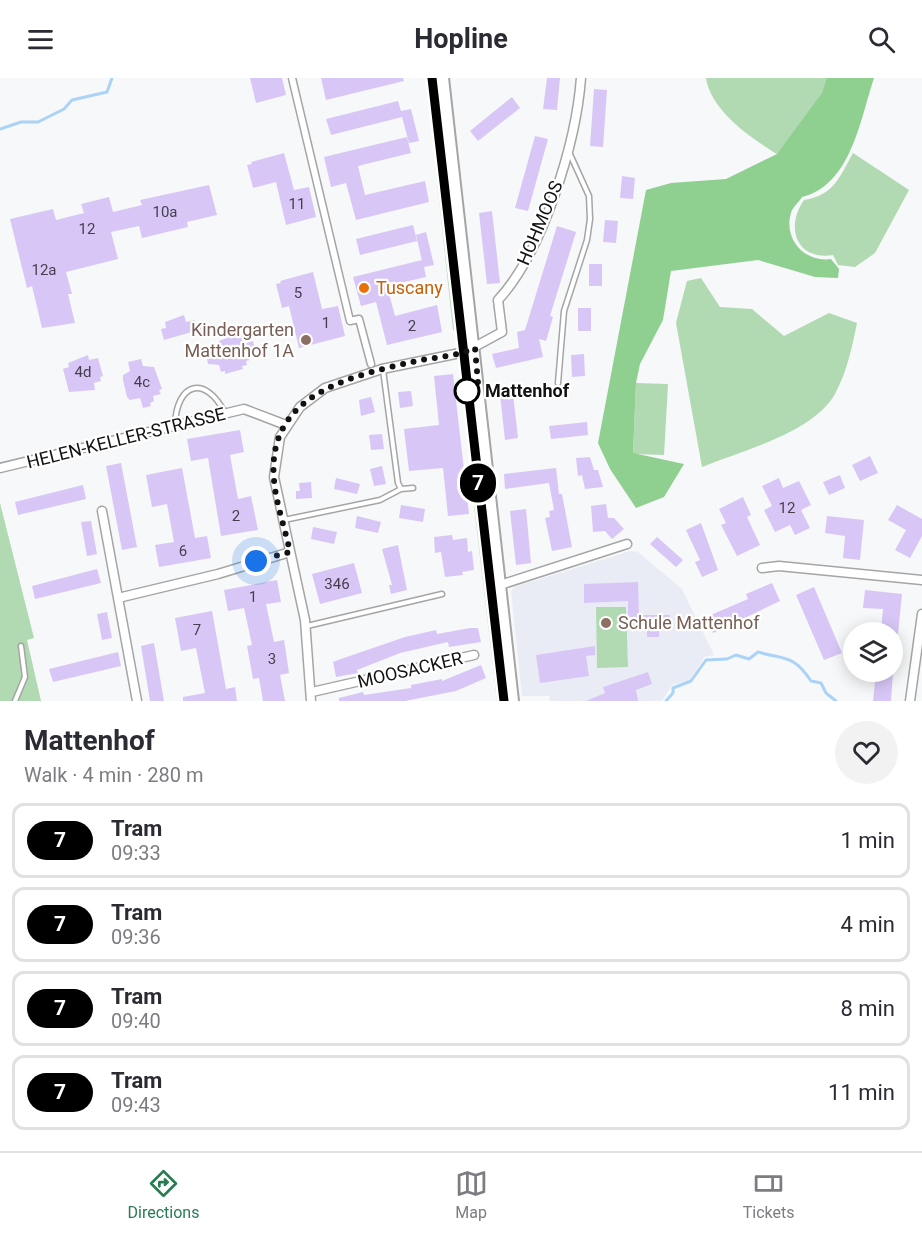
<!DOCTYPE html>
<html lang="en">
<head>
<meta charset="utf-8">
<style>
	:root { --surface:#fff; --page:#f2f2f3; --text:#2b2b33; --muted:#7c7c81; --line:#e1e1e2; --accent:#277d51 }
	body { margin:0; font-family:Roboto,sans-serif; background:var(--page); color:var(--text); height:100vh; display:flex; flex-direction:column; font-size:22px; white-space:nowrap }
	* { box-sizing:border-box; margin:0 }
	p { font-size:20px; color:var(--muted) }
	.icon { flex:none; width:33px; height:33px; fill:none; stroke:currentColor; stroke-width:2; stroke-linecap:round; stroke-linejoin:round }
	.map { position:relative; height:623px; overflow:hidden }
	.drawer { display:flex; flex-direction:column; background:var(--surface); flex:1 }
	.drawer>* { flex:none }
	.badge { padding:0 12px; border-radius:20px; font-size:21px; line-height:39px }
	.controls { position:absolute; left:843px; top:544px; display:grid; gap:12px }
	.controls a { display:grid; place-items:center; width:60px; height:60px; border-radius:50%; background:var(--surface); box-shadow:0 3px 15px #0003; font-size:30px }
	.you { position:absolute; width:30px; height:30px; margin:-15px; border:4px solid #fff; border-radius:50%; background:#1a73e8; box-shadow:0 0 0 9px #1a73e833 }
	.map>.badge { position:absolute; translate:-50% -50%; box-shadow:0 0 0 3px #fff }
	.round { display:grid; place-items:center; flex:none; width:63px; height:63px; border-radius:32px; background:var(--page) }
	.overview { display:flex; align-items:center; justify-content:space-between; height:102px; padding:0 24px }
	h1 { font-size:28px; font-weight:700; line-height:45px }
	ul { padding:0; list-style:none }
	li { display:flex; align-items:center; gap:18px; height:75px; margin:0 12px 9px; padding:0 12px; border:3px solid var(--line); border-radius:12px }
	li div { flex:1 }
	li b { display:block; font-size:22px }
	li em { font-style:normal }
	li .badge { min-width:66px; font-weight:700; text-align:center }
	header { display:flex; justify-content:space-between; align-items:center; height:78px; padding:0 24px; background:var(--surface); font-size:27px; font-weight:700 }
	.dock { display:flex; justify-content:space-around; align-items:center; height:84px; border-top:2px solid var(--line); background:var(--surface); font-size:16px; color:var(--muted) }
	.dock a { display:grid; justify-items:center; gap:3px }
	.dock .selected { color:var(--accent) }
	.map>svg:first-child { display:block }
</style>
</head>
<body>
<header><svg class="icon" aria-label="menu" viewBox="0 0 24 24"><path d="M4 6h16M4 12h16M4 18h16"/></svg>Hopline<svg class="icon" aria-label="search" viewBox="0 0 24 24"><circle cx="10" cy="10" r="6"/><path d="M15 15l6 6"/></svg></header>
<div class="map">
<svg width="922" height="623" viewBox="0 0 922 623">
	<rect width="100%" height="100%" fill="#f7f8f9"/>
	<path fill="#eaecf5" d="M630 473 638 474 682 511 714 577 704 579 690 602 672 607 662 623H550L549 618H522L511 513 514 509Z"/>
	<path fill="#b1d9b2" d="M426 0H435L464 244 463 251 453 252Z
		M706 0H851L777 76C751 60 711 33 706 0Z
		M853 75 909 112 875 175 855 189 838 187 833 177C796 183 785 149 804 122 834 117 839 100 853 75Z
		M701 200 720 229 752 231 784 258 829 235 857 245C852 269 847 294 835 316 813 355 741 373 702 389L676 245 687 203Z
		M636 305 668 306 664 377 633 376Z
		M481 410 484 414 507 623H497L472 411Z
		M0 425 34 560 27 562 41 623H0Z
		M596 529H626L628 589 597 590Z"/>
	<path fill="#8fd091" d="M827 0H874C860 42 851 107 802 119 799 124 792 130 791 135 783 162 806 185 831 181L839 191 838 200 815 199 758 182 671 193 663 242 640 286 636 305 633 375 684 386 664 419 636 430 610 391 598 365 646 112 671 105 726 101 777 76 822 15Z"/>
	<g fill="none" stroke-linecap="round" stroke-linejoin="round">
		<path stroke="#abd2f7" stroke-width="3" d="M0 51 21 44H38L64 31 72 22 107 14 112 0
			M666 623 673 615V610L691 603 706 582 727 581 736 577 749 581 758 574C785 582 793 576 811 603L821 605 826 615 836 623"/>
	</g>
	<path fill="#d8c7f6" d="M250 0H282L286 17 256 25Z
		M321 0H403L404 3 326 22Z
		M547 0H560L557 32 543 31Z
		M594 11 607 12 603 69 590 68Z
		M512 19 520 30 478 63 470 53Z
		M398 23 401 33 411 31 419 63 409 65 402 39 331 57 326 41Z
		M535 58 548 61 528 133 515 130Z
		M407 59 411 75 358 88 365 117 425 103 429 124 356 142 346 105 331 109 324 79Z
		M284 75 294 112 309 109 316 139 286 147 276 104 253 110 247 87 252 86 251 84Z
		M622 98 635 100 633 121 620 120Z
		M209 107 217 137 187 144 188 149 142 160 139 148 111 154 118 181 66 194 72 216H68L75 245 42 250 32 208 27 210 10 141 53 131 56 142 84 135 81 126 109 119 113 134 142 127 140 122Z
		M492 133 500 205 487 206 479 135Z
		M605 142 618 143 616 165 603 164Z
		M413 147 417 163 360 177 356 161Z
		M557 148 576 154 550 238 553 239 546 263 539 261 543 279 496 290 492 276 519 270 517 254 525 252Z
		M426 154 434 187 424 189 426 199 387 208 395 238 437 227 442 254 387 267 376 224 361 228 353 199 422 182 423 187 416 157Z
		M589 186H602V208H589Z
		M313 194 322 231 338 228 345 258 299 270 289 228 282 230 276 206 281 205 280 203Z
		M578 230H591V253H578Z
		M184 237 186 244 195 242 196 245 201 244 202 251 164 262 161 251 166 250 165 244Z
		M240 255V258L244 257 246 265 253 263 256 275 248 277 250 282 246 283 247 287 242 288 243 291 225 296V293L221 294 219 287 208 286 206 276 216 274 215 268 219 267V263Z
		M584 276 585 298 572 299 571 277Z
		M88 277 89 282 98 280 103 298 100 299 101 303 94 305 95 312 69 314 63 291 69 289 68 285Z
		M141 281 143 288 154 289 162 311 159 312 161 316 153 318 154 323 150 325 151 328 143 330 140 320 130 322 127 319 123 302V297L130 293 128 284Z
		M453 296 469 436 448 438 443 390 409 393 404 351 439 347 434 298Z
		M512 307 518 360 505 362 499 308Z
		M411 313 413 328 400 330 398 314Z
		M371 319 375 334 361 338 359 322Z
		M587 344 588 357 551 361 549 348Z
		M240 352 244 374 230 377 238 421 251 418 258 452 221 458 208 380 191 383 187 361Z
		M382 356 384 371 371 372 369 357Z
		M870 378 878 395 860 403 852 387Z
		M590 379 594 392H598L603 409 585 411 582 397 578 398 576 380Z
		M121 385 137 469 122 472 106 388Z
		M382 388 386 406 374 408 370 391Z
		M182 390 195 460 207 458 211 480 159 489 155 467 174 464 167 426 152 429 146 397Z
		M556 390 559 416H562L572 469 552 473 545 440 550 439 549 433 554 432 549 405 505 411 504 396Z
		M840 397 845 410 829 417 823 404Z
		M336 400 360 406 357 416 334 411Z
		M779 400 783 410 799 403 811 427 801 432 810 450 795 457 790 447 775 454 764 432 772 428 762 408Z
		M311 404 312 420 296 421V413H300L299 405Z
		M83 407 86 421 18 437 15 424Z
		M743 419 751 437 747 439 760 467 737 478 721 447 726 445 719 431Z
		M606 426 608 440H614L624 451 612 461 605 453 593 454 591 428Z
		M401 427 425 431 423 444 399 440Z
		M897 427 922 441V458L910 480 895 472 906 452 888 442Z
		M526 431 531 485 516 487 510 433Z
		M357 438 381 444 378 455 355 450Z
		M827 438 864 442 860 482 843 480 845 458 825 455Z
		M91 443 97 476 87 478 81 444Z
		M701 445 718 492 702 499 695 484 700 482 686 452Z
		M313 449 337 454 334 466 311 461Z
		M452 457 453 462 467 460 468 474 472 473 474 492 462 494 463 497 445 499 441 474 435 475 434 459Z
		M657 459 683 482 676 489 650 466Z
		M398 467 407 512 391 516 389 507H392L382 471Z
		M354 485 362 515 320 526 312 496Z
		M97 491 101 505 35 521 32 508Z
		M277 502 281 524 266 526 274 564 284 562 289 595 280 597 285 623H263L259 600 253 601 247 568 252 567 244 530 228 533 224 512Z
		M638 504 639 537H670V550H659V559H647V552H628V523L584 525V506Z
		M772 505 780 523 713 555 706 539 748 521 746 516Z
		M814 509 842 575 824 582 796 517Z
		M865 512 902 516 898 556 881 554 883 531 863 530Z
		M212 533 226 611 235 609 237 623H183V619L205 615 196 570 181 573 175 540Z
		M107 534 112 560 102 562 97 536Z
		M470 550H478L481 564 449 569 448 564 400 575 357 592 358 595 336 599 333 584 338 582 405 559 436 552 437 556Z
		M154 565 164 623H150L141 568Z
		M595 568V577L586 578 589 598 540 605 536 577Z
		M118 574 121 588 53 604 49 591Z
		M481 587 486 600 456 613 405 623H339V620L363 614 364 617 411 610V607L442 601V603Z
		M648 594 652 606 636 612 638 623H586L605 615 603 609Z
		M876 594H893L891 623H873Z"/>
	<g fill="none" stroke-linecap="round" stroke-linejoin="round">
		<g stroke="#a5a5a6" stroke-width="7">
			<path id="service" d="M383 292 398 405 401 411 413 410
				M558 305 564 233 587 162 590 141 589 118 569 74
				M175 346C177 305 205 296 225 335
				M284 442 380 422 401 411
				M307 548 442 516
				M15 623 25 599 21 568"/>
		</g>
		<g stroke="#a5a5a6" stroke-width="9">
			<path id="pedestrian" d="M292 0 350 243 359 241 371 286"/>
		</g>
		<g stroke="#a5a5a6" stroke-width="11">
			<path id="minor" d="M0 390 244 331 286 347
				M102 433 137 623
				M762 490 779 488 922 502
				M500 507 627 466
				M118 520 218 496 290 474
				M312 614 474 577
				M311 623 305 542 274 399 280 359 300 329 325 310 382 291 465 274 502 254 498 222C543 174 576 65 581 0
				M910 623 922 536"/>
		</g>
		<g stroke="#a5a5a6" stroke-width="14">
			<path id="tertiary" d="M443 0 513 623"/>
		</g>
		<use href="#service" stroke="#fff" stroke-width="4"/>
		<use href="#pedestrian" stroke="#fff" stroke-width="6"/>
		<use href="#minor" stroke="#fff" stroke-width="8"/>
		<use href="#tertiary" stroke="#fff" stroke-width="10"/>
		<path stroke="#868687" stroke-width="1.5" d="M432 0 504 623"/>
	</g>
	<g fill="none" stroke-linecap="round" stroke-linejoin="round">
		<g stroke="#fff" stroke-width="14">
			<path id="line" d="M432 0 504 623"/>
		</g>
		<use href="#line" stroke="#000" stroke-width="9"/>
		<path stroke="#121213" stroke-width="6" stroke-dasharray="0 10.8" d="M256 483 290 474C285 450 276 426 274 402 266 317 348 299 412 284 433 279 455 279 475 270L478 305 467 313"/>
	</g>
	<circle fill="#e8710a" stroke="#fff" stroke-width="2" cx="364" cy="210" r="6"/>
	<g fill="#8d6e63" stroke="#fff" stroke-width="2">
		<circle cx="306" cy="262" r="6"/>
		<circle cx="606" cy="545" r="6"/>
	</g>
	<circle fill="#fff" stroke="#000" stroke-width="3" cx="467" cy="313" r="12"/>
	<g text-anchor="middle" stroke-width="4.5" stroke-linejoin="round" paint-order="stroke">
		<g font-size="15" fill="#443f4c">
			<text x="297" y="131">11</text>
			<text x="165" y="139">10a</text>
			<text x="87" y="156">12</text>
			<text x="44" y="197">12a</text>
			<text x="298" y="220">5</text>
			<text x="326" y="250">1</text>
			<text x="412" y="253">2</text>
			<text x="83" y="299">4d</text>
			<text x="142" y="309">4c</text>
			<text x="787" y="435">12</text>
			<text x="236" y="443">2</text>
			<text x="183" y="478">6</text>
			<text x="337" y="511">346</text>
			<text x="253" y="524">1</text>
			<text x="197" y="557">7</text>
			<text x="272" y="586">3</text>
		</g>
		<g font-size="18" fill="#121213" stroke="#fff">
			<text transform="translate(540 145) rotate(-67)" y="6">HOHMOOS</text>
			<text transform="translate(126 360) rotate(-14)" y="6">HELEN-KELLER-STRASSE</text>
			<text transform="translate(410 592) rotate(-13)" y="6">MOOSACKER</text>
		</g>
		<g font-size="18" fill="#c56008" stroke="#fff" text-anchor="start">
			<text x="376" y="216">Tuscany</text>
		</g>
		<g font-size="18" fill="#785e54" stroke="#fff" text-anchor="end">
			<text x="294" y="258">Kindergarten<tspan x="294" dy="21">Mattenhof 1A</tspan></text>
			<text x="618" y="551" text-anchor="start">Schule Mattenhof</text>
		</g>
		<g font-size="18" font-weight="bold" fill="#121213" stroke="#fff" text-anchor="start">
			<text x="485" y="319">Mattenhof</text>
		</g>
	</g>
</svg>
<div class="controls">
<a><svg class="icon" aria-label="layers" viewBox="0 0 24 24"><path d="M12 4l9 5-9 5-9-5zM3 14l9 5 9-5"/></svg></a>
</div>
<div class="you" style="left:256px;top:483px"></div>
<b class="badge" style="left:478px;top:405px;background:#000;color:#fff">7</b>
</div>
<section class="drawer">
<div class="overview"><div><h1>Mattenhof</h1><p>Walk · 4 min · 280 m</p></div><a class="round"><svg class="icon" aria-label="heart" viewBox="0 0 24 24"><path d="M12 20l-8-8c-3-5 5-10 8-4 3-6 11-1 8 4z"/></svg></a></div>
<ul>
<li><span class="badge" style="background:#000;color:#fff">7</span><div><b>Tram</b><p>09:33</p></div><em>1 min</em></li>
<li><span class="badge" style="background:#000;color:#fff">7</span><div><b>Tram</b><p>09:36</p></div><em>4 min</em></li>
<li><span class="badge" style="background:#000;color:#fff">7</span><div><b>Tram</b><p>09:40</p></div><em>8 min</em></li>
<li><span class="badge" style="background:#000;color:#fff">7</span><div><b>Tram</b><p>09:43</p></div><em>11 min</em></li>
</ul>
</section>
<nav class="dock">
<a class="selected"><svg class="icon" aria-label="directions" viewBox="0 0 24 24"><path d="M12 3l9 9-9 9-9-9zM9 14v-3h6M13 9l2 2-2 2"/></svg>Directions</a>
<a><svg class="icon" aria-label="map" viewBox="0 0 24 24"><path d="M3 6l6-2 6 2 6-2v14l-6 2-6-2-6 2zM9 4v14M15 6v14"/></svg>Map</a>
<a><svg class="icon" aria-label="tickets" viewBox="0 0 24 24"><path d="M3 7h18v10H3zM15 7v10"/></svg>Tickets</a>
</nav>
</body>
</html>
